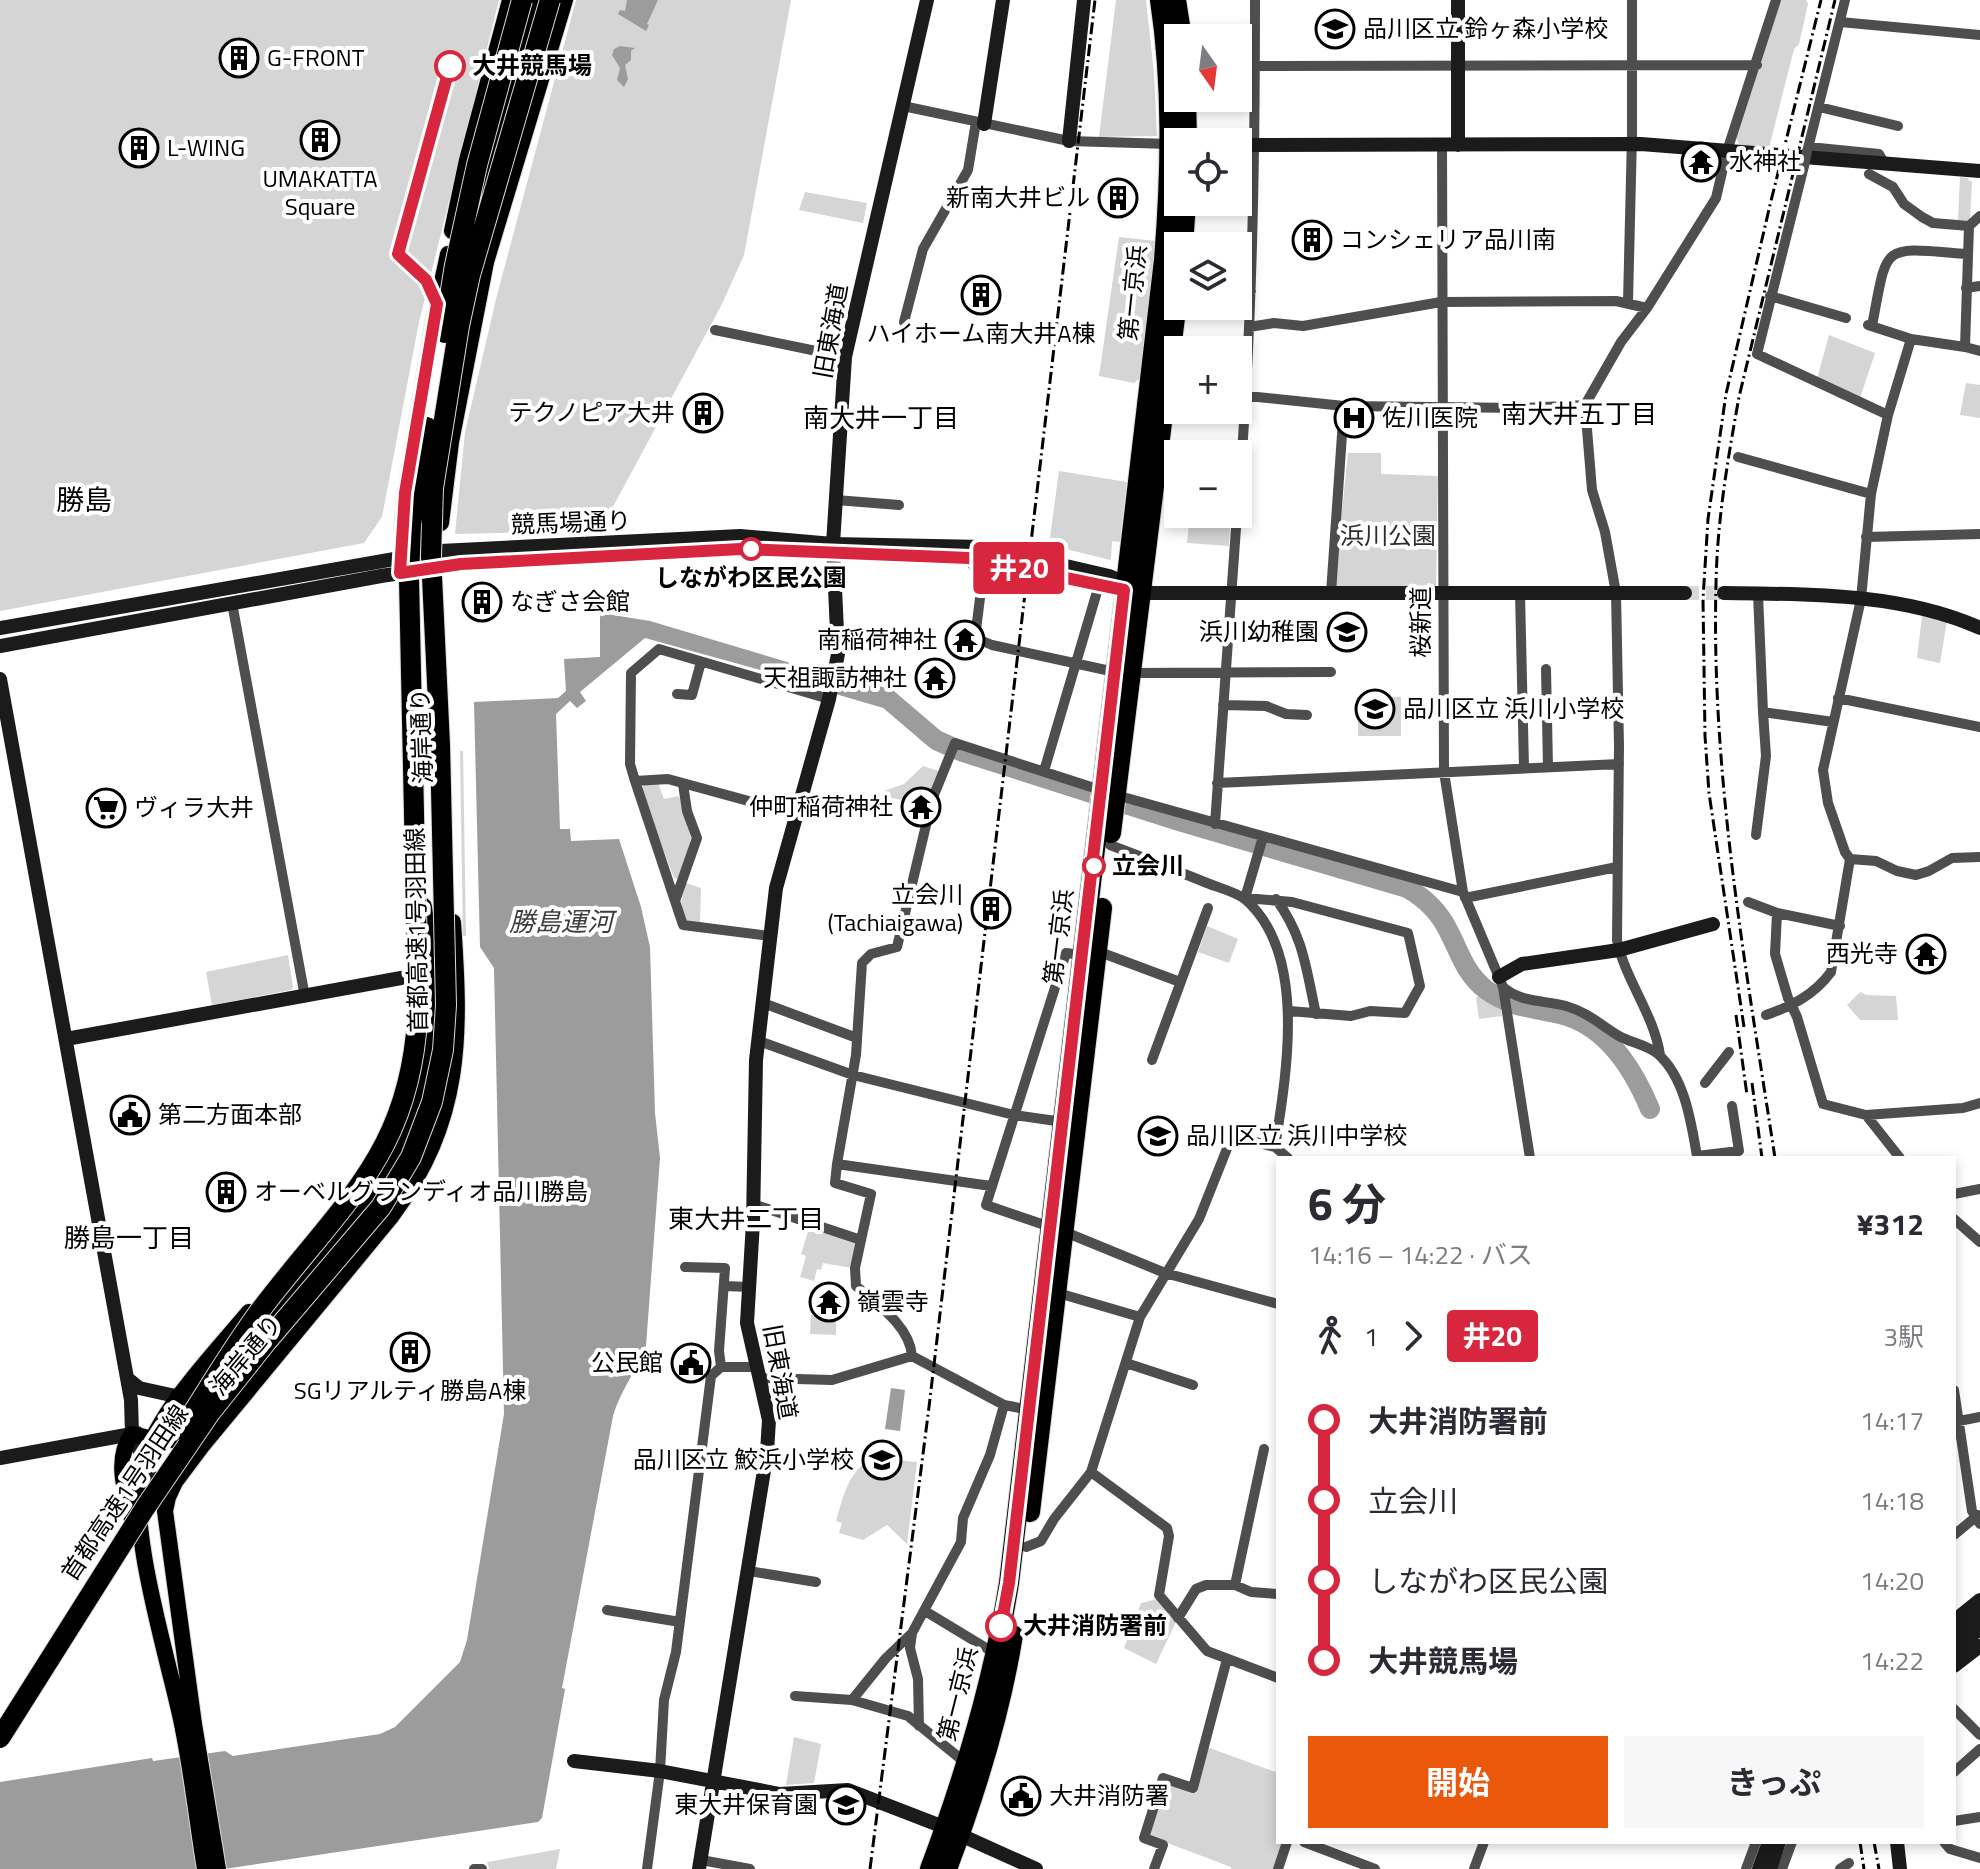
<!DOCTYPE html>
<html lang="ja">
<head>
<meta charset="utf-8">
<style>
	:root { --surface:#fff; --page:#f7f7f7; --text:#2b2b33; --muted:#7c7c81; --accent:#ea580c }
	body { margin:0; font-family:"Titillium Web","Noto Sans JP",sans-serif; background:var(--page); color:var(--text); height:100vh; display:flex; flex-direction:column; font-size:30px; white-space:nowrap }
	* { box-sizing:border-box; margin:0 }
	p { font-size:26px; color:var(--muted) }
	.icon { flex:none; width:44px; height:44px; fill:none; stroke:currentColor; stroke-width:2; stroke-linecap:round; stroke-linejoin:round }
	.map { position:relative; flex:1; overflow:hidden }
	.drawer { position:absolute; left:1276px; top:1156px; width:680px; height:688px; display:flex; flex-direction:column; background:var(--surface); border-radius:0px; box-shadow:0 4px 12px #0003 }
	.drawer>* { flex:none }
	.badge { padding:0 16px; border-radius:6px; font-size:28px; line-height:52px }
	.needle { width:52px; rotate:166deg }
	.controls { position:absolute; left:1164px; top:24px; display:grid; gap:16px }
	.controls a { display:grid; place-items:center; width:88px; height:88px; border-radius:0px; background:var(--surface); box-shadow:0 4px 12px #0003; font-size:40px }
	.map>.badge { position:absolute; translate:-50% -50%; box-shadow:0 0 0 4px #fff }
	.legs { display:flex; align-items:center; gap:12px; height:88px; padding:0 32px; font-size:26px }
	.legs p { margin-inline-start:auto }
	.overview { display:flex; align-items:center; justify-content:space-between; height:136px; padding:0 32px }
	h1 { font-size:44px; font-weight:700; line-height:60px }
	.primary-button { display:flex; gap:16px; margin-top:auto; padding:16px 32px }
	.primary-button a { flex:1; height:92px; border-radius:0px; background:var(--accent); color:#fff; font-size:32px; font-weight:700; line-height:92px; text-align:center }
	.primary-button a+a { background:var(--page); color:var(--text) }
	ul { padding:0 32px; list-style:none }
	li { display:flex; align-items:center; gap:28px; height:80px; font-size:30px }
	li i { display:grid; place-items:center; width:12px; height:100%; margin:0 10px; background:currentColor }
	li i::after { content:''; width:20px; height:20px; margin:-10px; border:6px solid; border-radius:50%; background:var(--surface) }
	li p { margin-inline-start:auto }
	li:first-child i { background:linear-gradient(#0000 50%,currentColor 0) }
	li:last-child i { background:linear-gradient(currentColor 50%,#0000 0) }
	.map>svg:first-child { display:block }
</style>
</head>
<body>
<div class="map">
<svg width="1980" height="1869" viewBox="0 0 1980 1869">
	<rect width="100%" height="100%" fill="#fff"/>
	<path fill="#d5d5d5" d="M0 0H499L419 322 382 517 364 543 0 611Z
		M576 0H791L744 255 722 304 600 531 455 534 465 432 497 295Z
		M1116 0H1146L1154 74 1157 136 1099 137Z
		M1780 0H1806L1808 4 1799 44 1794 49 1769 148 1741 147 1736 138Z
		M1960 177 1968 178 1969 181H1972L1970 221 1958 220Z
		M805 192 867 203 863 223 799 210Z
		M1119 237 1156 241 1140 378 1134 383 1099 376Z
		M1829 335 1875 353 1860 398 1817 379Z
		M1966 383 1980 385V418L1960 415Z
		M1348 453H1381V474L1438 476 1436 587 1334 588Z
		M1059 471 1127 482 1120 542 1112 541 1111 560 1049 545Z
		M1189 523 1230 527 1229 546 1187 543Z
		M1922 616 1947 621 1940 663 1917 658Z
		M1358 697H1401V736H1358Z
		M460 751H463L466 936H463Z
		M923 766 939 771 928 804 886 797 884 791 904 784Z
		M658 783 664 799 679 796 691 838 680 879 674 878 641 790 645 784Z
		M686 883 701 888 700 924 685 920 681 902Z
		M1207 926 1238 939 1229 963 1198 952Z
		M288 955 293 987 291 990 212 1005 206 972Z
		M1860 992 1866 995 1896 996 1898 1020H1860L1847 1005Z
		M1480 995 1500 1006 1502 1016 1479 1019 1476 998Z
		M810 1225 857 1241 852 1268 823 1263 821 1270 817 1269 814 1281 800 1277 806 1256 801 1254Z
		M811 1315 836 1320V1335L810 1334Z
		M874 1458 917 1462 907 1544 887 1525 863 1540 839 1533 842 1523 836 1521C843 1497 849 1468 874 1458Z
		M1157 1599 1176 1622 1156 1664 1124 1648 1141 1603Z
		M794 1737 821 1744 814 1783 786 1785Z
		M1207 1747 1278 1773V1842H1282L1273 1869H1231V1867L1149 1836 1167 1782 1196 1793Z
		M560 1849 556 1869H489L487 1862Z"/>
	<path fill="#9c9c9c" d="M627 0H658L647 24 649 25 646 31 618 14 620 10 625 11Z
		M620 46 635 48 631 51V60L625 65 628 79 624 87 617 80 620 68 612 55 614 49Z
		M600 613 650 621 844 679 840 692 645 638 580 692 586 701 577 708 570 701 556 714 560 829H570L571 841 619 839 641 907 650 947 655 1113 660 1158 646 1346C637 1370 620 1391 613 1416L562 1688 565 1689 542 1818 538 1822 224 1869H0V1782L152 1758 153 1761 225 1751 233 1756 380 1734 395 1727 460 1662 467 1640 504 1414 494 968 480 947 474 702 558 698 566 691 564 659 600 657Z
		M891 1388 905 1390 900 1431 885 1429Z"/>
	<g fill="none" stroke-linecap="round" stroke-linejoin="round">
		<path stroke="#9c9c9c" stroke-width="20" d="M816 678 888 699 936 740 963 752 1182 822 1407 888C1425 898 1440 913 1449 932 1460 953 1465 973 1485 989 1511 1008 1531 1007 1560 1014 1606 1025 1633 1068 1650 1109"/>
		<path stroke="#d9d9d9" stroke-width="14" stroke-dasharray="14 7" stroke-linecap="butt" d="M1685 593H1724"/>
		<g stroke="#dbdbdb" stroke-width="18">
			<path id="primary" d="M452 231 467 160 510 0
				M441 523 451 442 486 262 565 0
				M402 531 405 493 434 319 448 254
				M132 1519C125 1491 114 1459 132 1434L153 1439 196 1441 198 1438
				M205 1869C197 1821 192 1772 182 1724 169 1660 124 1520 143 1461 161 1408 213 1355 249 1312
				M218 1869 194 1724 165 1511 168 1497 175 1482 202 1446 391 1217C463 1120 461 1037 453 922"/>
		</g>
		<g stroke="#dbdbdb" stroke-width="22">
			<path id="highway" d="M1176 0 1182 38
				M1186 98 1187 142
				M478 200 536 0
				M1183 246 1186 202
				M1111 833 1178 293
				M180 1397 190 1396 218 1379C249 1344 279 1309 309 1273 335 1242 363 1212 384 1178 436 1096 437 999 422 907
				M1030 1512 1102 908
				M930 1869C965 1776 993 1682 1009 1583L1164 260C1171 173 1173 86 1160 0
				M947 1869C976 1792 1000 1716 1013 1635"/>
		</g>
		<path stroke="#4e4e4e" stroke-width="10" d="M1840 22 1980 35
			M1255 66 1757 65
			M903 106 1069 141 1170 144
			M1819 107 1898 126
			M1442 145 1444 772 1463 892 1503 987 1530 1158
			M1809 147 1879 154 1884 163
			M1807 152 1845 0
			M1804 166 1757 354 1888 415
			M1869 174 1893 187 1904 204 1922 217 1933 223 1969 226
			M1980 216 1969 226 1965 347 1980 351
			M1966 288 1980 286
			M1238 292 1251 291
			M1770 296 1846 318
			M1628 302 1632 136V0
			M904 322 923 249 968 170 976 122
			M1868 325 1911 339 1965 347
			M1872 326C1888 242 1880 247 1966 254
			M1249 327 1274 323 1303 326 1441 302 1616 301 1647 308
			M715 330 845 357
			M1238 395 1344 406 1522 408 1585 405
			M1738 457 1871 494
			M836 500 899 505
			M1238 505C1252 337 1255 169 1255 0
			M1866 537 1980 534
			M969 558 982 582 975 638 992 645 1115 672
			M1331 593 1344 406
			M1520 593 1524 768
			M1758 594 1763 712 1833 722
			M232 603 305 997
			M1546 669 1548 767
			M1132 673 1331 672
			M677 694 692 695 701 662
			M1838 698 1980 727
			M1223 705 1266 706 1286 714 1307 715
			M1044 771 1099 585
			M635 781 675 901
			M1217 783 1619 764
			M683 784 687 811 697 838 675 901 683 925 770 936
			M796 814 668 779 635 781 630 764 631 673 659 649 829 699
			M1215 824 1237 514
			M1756 835 1766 756 1763 712
			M1263 837 1245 898 1292 902 1408 933 1420 986 1405 1013 1370 1011 1351 1016 1289 1011
			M1110 845C1142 857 1175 870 1207 883 1219 888 1237 892 1246 900 1308 955 1286 1076 1275 1147
			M1850 859 1876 861 1897 871 1916 875 1929 871 1952 858 1980 857
			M1465 898 1617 867
			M1276 899C1304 937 1306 969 1316 1014
			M1748 902 1777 913 1840 926
			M1777 913 1775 954 1788 998 1797 1017 1823 1104 1866 1115 1963 1108 1980 1103
			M1097 951 1180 982
			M1083 955 1066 953 986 1205 1065 1232 1165 1273 1278 1304
			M1503 987C1521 1003 1544 1000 1566 1006 1587 1012 1601 1025 1619 1036 1632 1043 1647 1045 1658 1054 1685 1078 1691 1122 1697 1156L1739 1151 1732 1106
			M763 1003 857 1038
			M1766 1015C1792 1006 1814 995 1831 972L1850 859 1845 852 1828 803 1823 770 1861 599 1871 494 1888 415 1911 339
			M759 1041 853 1075 1014 1115 1063 1122
			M1660 1055C1654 1014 1625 980 1617 940L1619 746 1616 593 1605 532 1592 490 1585 405 1621 342 1647 308 1716 198 1727 151 1776 0
			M1152 1060 1208 908
			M1705 1083 1729 1052
			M1866 1115 1900 1158
			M837 1164 835 1183 871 1194 855 1268 856 1286C877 1304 910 1326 912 1356
			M991 1186 837 1164 856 1055 862 963 871 954 897 947 932 800 955 743 1116 795 1463 892
			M1954 1194 1980 1189
			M753 1204 861 1240
			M1954 1219 1980 1242
			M685 1267 725 1268 719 1351 721 1367
			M724 1286 750 1287
			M1058 1293 1140 1317
			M1126 1363 1193 1385
			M761 1378 832 1380 912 1356 1004 1405 1030 1410
			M1954 1390 1972 1511 1980 1524
			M1954 1422 1980 1417
			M1091 1472 1167 1528 1169 1536 1159 1595 1207 1651 1278 1678
			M1954 1535 1978 1515
			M1026 1547 1041 1541 1054 1519 1091 1472 1140 1317 1199 1219 1232 1136 1275 1147 1288 1158
			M749 1571 816 1582
			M1235 1585 1264 1449
			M607 1610 680 1622
			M925 1611 996 1654
			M1178 1618 1196 1589 1206 1585H1235L1251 1592 1278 1594
			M795 1696 852 1700 908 1716 967 1764
			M852 1700 886 1658 912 1633
			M1954 1709 1980 1735
			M919 1726 918 1679 910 1648 912 1633 961 1542 963 1518 990 1455 1004 1405
			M1954 1772 1980 1749
			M1954 1821 1980 1817
			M1304 1842 1375 1869
			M1944 1842 1950 1849 1980 1858
			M701 1860 750 1869
			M474 1869H482
			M647 1869 660 1771 664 1700 676 1652 711 1376 721 1367H757
			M1154 1869 1163 1845 1144 1838 1163 1778 1193 1788 1227 1659
			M1278 1869 1287 1842
			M1474 1869 1484 1842
			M1746 1869 1756 1842
			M1782 1869 1792 1842
			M1840 1869 1849 1863"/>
		<path stroke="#1b1b1b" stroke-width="14" d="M984 124 1003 0
			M1069 141 1084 0
			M1238 145 1641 144 1980 171
			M1458 145V0
			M1724 593C1808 594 1903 593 1980 628
			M0 628 440 551 740 536 833 544 984 547 1109 576 1132 586
			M0 646 381 576 461 564 741 549 969 558 1040 574 1152 593H1685
			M0 679 131 1400 132 1434 160 1497
			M1499 977 1522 964 1619 950 1713 924
			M66 1039 412 976
			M128 1379 139 1388 180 1397
			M0 1458 137 1433
			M1954 1621 1980 1600
			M1954 1637 1980 1616
			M1954 1649 1980 1629
			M1954 1666 1980 1646
			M574 1761 660 1771 780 1794 848 1790 936 1824 1036 1869
			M1897 1842 1900 1869
			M699 1869 767 1452 769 1420 747 1323 753 1222 756 1060 776 888 829 699 838 654 833 544 845 357 927 0
			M1759 1869 1769 1842
			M1770 1869 1779 1842"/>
		<use href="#primary" stroke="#000" stroke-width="16"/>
		<use href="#highway" stroke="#000" stroke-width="20"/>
		<path stroke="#000" stroke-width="3" stroke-dasharray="12 4 2 4" stroke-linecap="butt" d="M1736 1015 1747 1095
			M1744 1027 1709 793 1705 736 1703 599 1708 519 1726 394 1770 205 1821 0
			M1752 1083 1762 1158
			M1775 1158C1746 968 1711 777 1716 584 1717 521 1728 458 1739 397L1835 0
			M1860 1842 1864 1869
			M1874 1842 1879 1869
			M870 1869 929 1407 1095 0"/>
		<g stroke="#dbdbdb" stroke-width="22" stroke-linecap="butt">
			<path id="highway-bridge" d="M444 333 455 265 477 165 522 0
				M182 1430C208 1390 233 1347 262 1308 345 1199 414 1151 418 1002L409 578 411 525 427 427
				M0 1738 145 1508 209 1414 267 1341 381 1207 411 1157 432 1102 443 1050 446 1005 440 745 431 556 433 488 459 326 470 275 550 0"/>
		</g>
		<path stroke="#4e4e4e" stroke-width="10" d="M1804 166 1807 152"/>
		<use href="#highway-bridge" stroke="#000" stroke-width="20"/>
	</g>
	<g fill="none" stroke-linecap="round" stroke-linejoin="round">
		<g stroke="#fff" stroke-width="18">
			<path id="line-1" d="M450 66 398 254 426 280 437 304 405 493 400 573 461 564 741 549 969 558 1124 590 1009 1583 1001 1626"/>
		</g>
		<use href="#line-1" stroke="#d7263d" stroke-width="12"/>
	</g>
	<defs>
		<g id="school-ring" transform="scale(2)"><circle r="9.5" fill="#fff" stroke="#000" stroke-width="1.5"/><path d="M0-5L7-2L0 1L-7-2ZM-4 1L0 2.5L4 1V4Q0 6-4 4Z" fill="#000"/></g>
		<g id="building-ring" transform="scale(2)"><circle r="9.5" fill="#fff" stroke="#000" stroke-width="1.5"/><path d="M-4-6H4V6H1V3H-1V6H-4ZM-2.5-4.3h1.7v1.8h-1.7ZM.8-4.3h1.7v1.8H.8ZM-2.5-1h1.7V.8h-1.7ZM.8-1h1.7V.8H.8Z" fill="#000"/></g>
		<g id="temple-ring" transform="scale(2)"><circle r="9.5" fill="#fff" stroke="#000" stroke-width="1.5"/><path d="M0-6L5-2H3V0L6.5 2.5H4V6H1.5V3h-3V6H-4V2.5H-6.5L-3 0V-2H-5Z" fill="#000"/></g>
		<g id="hospital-ring" transform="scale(2)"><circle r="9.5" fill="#fff" stroke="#000" stroke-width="1.5"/><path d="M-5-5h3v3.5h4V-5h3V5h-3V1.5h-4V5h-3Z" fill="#000"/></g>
		<g id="supermarket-ring" transform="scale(2)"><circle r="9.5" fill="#fff" stroke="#000" stroke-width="1.5"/><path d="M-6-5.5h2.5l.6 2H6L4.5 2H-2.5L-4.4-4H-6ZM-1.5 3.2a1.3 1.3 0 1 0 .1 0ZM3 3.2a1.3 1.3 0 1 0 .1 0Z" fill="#000"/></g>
		<g id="civic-ring" transform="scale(2)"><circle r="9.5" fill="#fff" stroke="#000" stroke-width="1.5"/><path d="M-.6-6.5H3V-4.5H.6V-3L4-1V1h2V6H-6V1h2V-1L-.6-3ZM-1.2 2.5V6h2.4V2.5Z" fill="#000"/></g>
	</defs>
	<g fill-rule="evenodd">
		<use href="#school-ring" x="1335" y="29"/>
		<use href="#building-ring" x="239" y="58"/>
		<use href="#building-ring" x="320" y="140"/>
		<use href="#building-ring" x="139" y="148"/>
		<use href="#temple-ring" x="1701" y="162"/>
		<use href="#building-ring" x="1118" y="198"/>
		<use href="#building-ring" x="1312" y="240"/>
		<use href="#building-ring" x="981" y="295"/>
		<use href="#building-ring" x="703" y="413"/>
		<use href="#hospital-ring" x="1354" y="418"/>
		<use href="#building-ring" x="482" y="602"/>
		<use href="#school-ring" x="1347" y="632"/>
		<use href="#temple-ring" x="965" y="640"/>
		<use href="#temple-ring" x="935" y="678"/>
		<use href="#school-ring" x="1375" y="709"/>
		<use href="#temple-ring" x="921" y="807"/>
		<use href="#supermarket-ring" x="106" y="808"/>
		<use href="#building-ring" x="991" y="909"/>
		<use href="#temple-ring" x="1926" y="954"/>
		<use href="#civic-ring" x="130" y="1115"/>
		<use href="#school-ring" x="1158" y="1136"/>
		<use href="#building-ring" x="226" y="1192"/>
		<use href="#temple-ring" x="829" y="1302"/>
		<use href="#building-ring" x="410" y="1352"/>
		<use href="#civic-ring" x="691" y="1363"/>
		<use href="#school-ring" x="882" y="1460"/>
		<use href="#civic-ring" x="1021" y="1796"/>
		<use href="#school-ring" x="846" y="1805"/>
	</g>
	<g fill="#fff" stroke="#d7263d" stroke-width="4">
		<circle cx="450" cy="66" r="14"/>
		<circle cx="751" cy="549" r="10"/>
		<circle cx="1094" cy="866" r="10"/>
		<circle cx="1001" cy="1626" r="14"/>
	</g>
	<g text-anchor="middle" stroke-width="8" stroke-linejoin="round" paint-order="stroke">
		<g font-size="24" fill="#000" stroke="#fff" text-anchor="start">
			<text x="1363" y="37">品川区立 鈴ヶ森小学校</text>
			<text x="267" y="66">G-FRONT</text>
			<text x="167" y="156">L-WING</text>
			<text x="1729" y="170">水神社</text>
			<text x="320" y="187" text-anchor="middle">UMAKATTA<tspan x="320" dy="28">Square</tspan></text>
			<text x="1090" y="206" text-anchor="end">新南大井ビル</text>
			<text x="1340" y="248">コンシェリア品川南</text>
			<text x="981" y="342" text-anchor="middle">ハイホーム南大井A棟</text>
			<text x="675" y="421" text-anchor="end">テクノピア大井</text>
			<text x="1382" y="426">佐川医院</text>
			<text x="510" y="610">なぎさ会館</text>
			<text x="1319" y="640" text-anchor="end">浜川幼稚園</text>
			<text x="937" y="648" text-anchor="end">南稲荷神社</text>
			<text x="907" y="686" text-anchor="end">天祖諏訪神社</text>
			<text x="1403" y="717">品川区立 浜川小学校</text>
			<text x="893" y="815" text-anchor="end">仲町稲荷神社</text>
			<text x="134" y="816">ヴィラ大井</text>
			<text x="963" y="903" text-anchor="end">立会川<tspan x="963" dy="28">(Tachiaigawa)</tspan></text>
			<text x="1898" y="962" text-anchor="end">西光寺</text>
			<text x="158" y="1123">第二方面本部</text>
			<text x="1186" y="1144">品川区立 浜川中学校</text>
			<text x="254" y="1200">オーベルグランディオ品川勝島</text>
			<text x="857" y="1310">嶺雲寺</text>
			<text x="663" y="1371" text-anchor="end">公民館</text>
			<text x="410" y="1399" text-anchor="middle">SGリアルティ勝島A棟</text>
			<text x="854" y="1468" text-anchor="end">品川区立 鮫浜小学校</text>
			<text x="1049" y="1804">大井消防署</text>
			<text x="818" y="1813" text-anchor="end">東大井保育園</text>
		</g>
		<g font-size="24" font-weight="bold" fill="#000" stroke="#fff" text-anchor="start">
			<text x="472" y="74">大井競馬場</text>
			<text x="751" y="586" text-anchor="middle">しながわ区民公園</text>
			<text x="1112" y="874">立会川</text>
			<text x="1023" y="1634">大井消防署前</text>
		</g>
		<g font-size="24" fill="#000" stroke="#fff">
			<text transform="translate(1133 293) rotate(-84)" y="8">第一京浜</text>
			<text transform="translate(831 331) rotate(-80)" y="8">旧東海道</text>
			<text transform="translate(571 523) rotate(-2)" y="8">競馬場通り</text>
			<text transform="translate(1421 622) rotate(-90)" y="8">桜新道</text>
			<text transform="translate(422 736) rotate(-92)" y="8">海岸通り</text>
			<text transform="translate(417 930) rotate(-91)" y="8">首都高速1号羽田線</text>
			<text transform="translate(1059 937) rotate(-83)" y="8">第一京浜</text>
			<text transform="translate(246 1355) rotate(-50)" y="8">海岸通り</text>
			<text transform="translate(780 1372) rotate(80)" y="8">旧東海道</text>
			<text transform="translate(125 1493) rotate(-56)" y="8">首都高速1号羽田線</text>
			<text transform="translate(958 1694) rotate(-76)" y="8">第一京浜</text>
		</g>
		<g font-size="24" fill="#2c2c2c" stroke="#fff">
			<text x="1388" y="544">浜川公園</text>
		</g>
		<g font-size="26" fill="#000" stroke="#fff">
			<text x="1579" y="423">南大井五丁目</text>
			<text x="881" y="427">南大井一丁目</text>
			<text x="746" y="1228">東大井二丁目</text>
			<text x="129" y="1247">勝島一丁目</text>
		</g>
		<g font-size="26" font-style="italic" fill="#3d3d3d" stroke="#fff">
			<text x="561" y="931">勝島運河</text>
		</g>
		<g font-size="28" fill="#000" stroke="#fff">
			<text x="84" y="510">勝島</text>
		</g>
	</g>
</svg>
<div class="controls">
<a><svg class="needle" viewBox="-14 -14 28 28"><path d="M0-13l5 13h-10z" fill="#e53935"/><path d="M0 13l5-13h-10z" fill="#7c7c81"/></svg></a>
<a><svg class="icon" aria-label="locate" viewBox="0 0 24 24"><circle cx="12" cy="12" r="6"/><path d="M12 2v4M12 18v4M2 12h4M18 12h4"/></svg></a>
<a><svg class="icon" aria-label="layers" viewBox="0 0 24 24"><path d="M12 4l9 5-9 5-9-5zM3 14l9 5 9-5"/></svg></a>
<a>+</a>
<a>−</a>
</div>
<b class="badge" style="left:1019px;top:568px;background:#d7263d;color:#fff">井20</b>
<section class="drawer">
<div class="overview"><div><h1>6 分</h1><p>14:16 – 14:22 · バス</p></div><b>¥312</b></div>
<div class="legs"><svg class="icon" aria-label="walk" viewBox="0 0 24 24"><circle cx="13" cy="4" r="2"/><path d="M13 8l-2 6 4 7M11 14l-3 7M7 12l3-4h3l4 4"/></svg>1<svg class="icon" aria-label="forward" viewBox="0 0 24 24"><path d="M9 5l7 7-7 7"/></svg><b class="badge" style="background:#d7263d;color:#fff">井20</b><p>3駅</p></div>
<ul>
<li><i style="color:#d7263d"></i><b>大井消防署前</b><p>14:17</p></li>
<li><i style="color:#d7263d"></i><span>立会川</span><p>14:18</p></li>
<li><i style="color:#d7263d"></i><span>しながわ区民公園</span><p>14:20</p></li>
<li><i style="color:#d7263d"></i><b>大井競馬場</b><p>14:22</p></li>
</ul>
<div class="primary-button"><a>開始</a><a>きっぷ</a></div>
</section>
</div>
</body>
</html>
